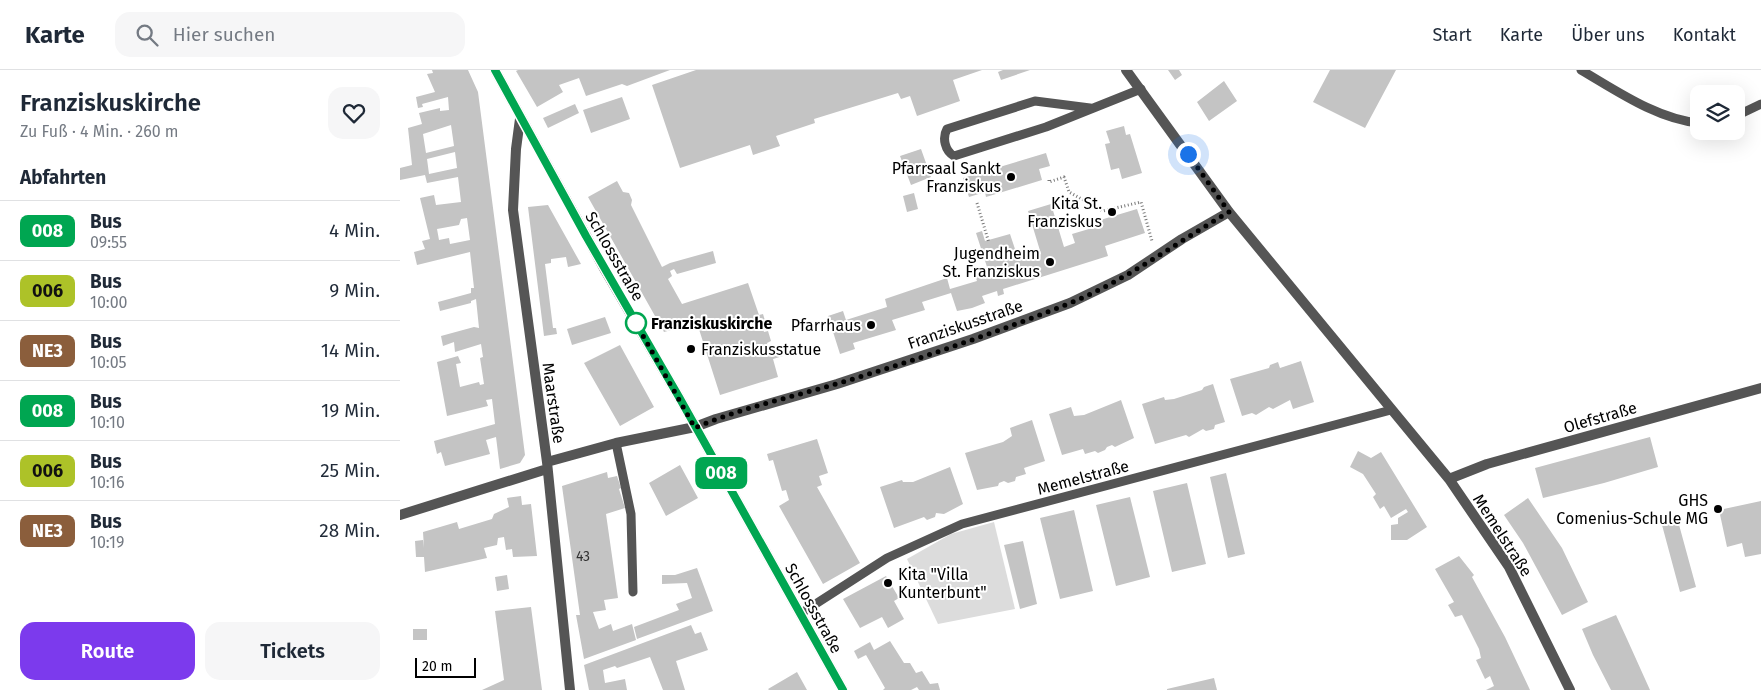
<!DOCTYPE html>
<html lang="de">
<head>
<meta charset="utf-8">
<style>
	:root { --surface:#fff; --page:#f6f6f7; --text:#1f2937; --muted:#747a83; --line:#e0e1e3; --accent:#7c3aed }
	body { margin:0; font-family:"Fira Sans",sans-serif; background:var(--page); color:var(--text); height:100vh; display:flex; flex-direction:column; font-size:19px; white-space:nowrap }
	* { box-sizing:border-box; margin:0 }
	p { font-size:16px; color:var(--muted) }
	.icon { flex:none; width:28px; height:28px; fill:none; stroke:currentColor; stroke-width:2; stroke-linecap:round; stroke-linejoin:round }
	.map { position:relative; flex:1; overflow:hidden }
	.sheet { display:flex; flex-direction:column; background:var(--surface); width:400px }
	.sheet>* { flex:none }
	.badge { padding:0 10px; border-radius:8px; font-size:18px; line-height:32px }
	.fabs { position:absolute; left:1290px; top:15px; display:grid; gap:10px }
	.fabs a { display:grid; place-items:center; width:55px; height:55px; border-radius:10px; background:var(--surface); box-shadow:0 5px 20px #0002; font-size:25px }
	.scale { position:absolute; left:15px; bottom:12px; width:61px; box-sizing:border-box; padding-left:5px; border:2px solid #000; border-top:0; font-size:14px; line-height:18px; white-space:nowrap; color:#000; -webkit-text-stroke:4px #fff; paint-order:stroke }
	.you { position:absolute; width:25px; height:25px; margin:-12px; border:4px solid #fff; border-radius:50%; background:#1a73e8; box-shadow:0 0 0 8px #1a73e833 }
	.map>.badge { position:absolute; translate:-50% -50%; box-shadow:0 0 0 2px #fff }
	h2 { padding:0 20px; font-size:19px; line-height:45px }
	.round { display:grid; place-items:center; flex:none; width:52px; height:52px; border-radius:15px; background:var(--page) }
	.summary { display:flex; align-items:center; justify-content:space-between; height:85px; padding:0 20px }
	h1 { font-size:24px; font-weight:600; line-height:38px }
	.primary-button { display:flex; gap:10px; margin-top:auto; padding:10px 20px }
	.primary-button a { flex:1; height:58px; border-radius:15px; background:var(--accent); color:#fff; font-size:20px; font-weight:600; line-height:58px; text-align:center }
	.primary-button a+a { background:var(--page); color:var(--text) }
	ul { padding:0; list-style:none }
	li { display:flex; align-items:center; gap:15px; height:60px; padding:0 20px; border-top:1px solid var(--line) }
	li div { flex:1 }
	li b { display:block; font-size:19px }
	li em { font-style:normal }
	li .badge { min-width:55px; font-weight:700; text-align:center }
	header { display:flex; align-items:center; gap:30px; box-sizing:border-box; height:70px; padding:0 25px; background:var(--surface); border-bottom:1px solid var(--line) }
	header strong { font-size:24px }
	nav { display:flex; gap:28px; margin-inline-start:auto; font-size:18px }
	.search { width:350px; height:45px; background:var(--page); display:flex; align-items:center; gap:12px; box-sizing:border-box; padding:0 18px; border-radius:15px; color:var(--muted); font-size:19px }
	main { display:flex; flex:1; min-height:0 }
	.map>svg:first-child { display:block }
</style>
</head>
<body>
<header>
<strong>Karte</strong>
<div class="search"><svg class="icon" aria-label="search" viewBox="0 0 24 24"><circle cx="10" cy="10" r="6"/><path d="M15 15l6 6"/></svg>Hier suchen</div>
<nav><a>Start</a><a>Karte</a><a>Über uns</a><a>Kontakt</a></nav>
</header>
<main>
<section class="sheet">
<div class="summary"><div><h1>Franziskuskirche</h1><p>Zu Fuß · 4 Min. · 260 m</p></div><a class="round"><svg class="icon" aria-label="heart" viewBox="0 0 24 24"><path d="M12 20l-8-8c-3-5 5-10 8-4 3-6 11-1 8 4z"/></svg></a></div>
<h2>Abfahrten</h2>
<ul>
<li><span class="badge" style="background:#00a651;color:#fff">008</span><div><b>Bus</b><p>09:55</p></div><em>4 Min.</em></li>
<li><span class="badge" style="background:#adc228;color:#111">006</span><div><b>Bus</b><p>10:00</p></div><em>9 Min.</em></li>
<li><span class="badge" style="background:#8b5e3c;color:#fff">NE3</span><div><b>Bus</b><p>10:05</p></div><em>14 Min.</em></li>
<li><span class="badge" style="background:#00a651;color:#fff">008</span><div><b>Bus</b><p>10:10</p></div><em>19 Min.</em></li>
<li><span class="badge" style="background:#adc228;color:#111">006</span><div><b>Bus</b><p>10:16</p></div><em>25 Min.</em></li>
<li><span class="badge" style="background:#8b5e3c;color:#fff">NE3</span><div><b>Bus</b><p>10:19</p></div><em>28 Min.</em></li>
</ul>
<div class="primary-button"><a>Route</a><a>Tickets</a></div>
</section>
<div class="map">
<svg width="1361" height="620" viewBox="0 0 1361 620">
	<rect width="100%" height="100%" fill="#fff"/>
	<path fill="#dcdcdc" d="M594 452 615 539 538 554 507 489 551 464Z"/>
	<path fill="#c4c4c4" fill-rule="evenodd" d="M32 0H68L78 22 125 385 120 393 100 399 96 367 86 370 90 384 45 396 41 382 37 384 34 371 95 354 92 329 86 330 88 336 47 346 37 292 58 286 61 293 56 294 60 317 79 312 80 315 84 314 80 288 83 287 81 274 55 282 54 272 43 276 41 266 74 257 79 258 76 229 71 231V233L40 241 38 232 71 223V218H74L70 182 17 195 14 182 25 179 22 171 30 169 20 128 34 125 36 135 61 132 58 107 27 113 25 105 0 110V98L12 95 8 58 22 54 19 43 40 38V41L49 40 48 27 22 34 23 37 18 38 16 27 35 22 27 4 33 3ZM51 55 54 76 26 83 23 64ZM55 82 57 98 29 104 27 89ZM67 148 70 170 50 174 49 168 39 170 37 159 59 155 61 149Z
		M118 0H270L227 16 222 14 186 26 179 8 159 15 163 22 137 37 116 1Z
		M296 0H582L553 10 560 31 517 46 510 26 501 29 498 23 414 49 415 53 376 66 380 76 353 85 350 75 280 98 252 15Z
		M603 0H630L601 10 598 2Z
		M768 0H779L782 5 775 10Z
		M930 0H996L965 58 913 32Z
		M824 11 837 31 809 51 797 32Z
		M222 27 230 49 191 63 183 40Z
		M175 34 179 43 148 58 143 48Z
		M724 56 726 65 730 64 742 103 722 109 719 98 711 100 705 74 710 73 706 61Z
		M521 79 531 107 511 115 500 86Z
		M646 83 650 96 639 99 642 110 586 127 585 122 569 127 563 108Z
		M217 111 223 122 229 123 232 130 231 135 262 197 270 193 313 181 316 193 277 204 274 199 270 201 272 206 268 209 282 234 348 213 359 245 363 244 366 254 362 256 364 262 368 261 371 271 367 273 369 279 380 276 383 286 373 289 378 307 320 325 297 253 264 262 188 127Z
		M514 123 518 139 507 142 503 126Z
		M651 134 664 177 675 173 672 164 699 156 697 151 737 139 745 163 705 176 708 186 603 219 604 224 598 226 597 221 582 226 585 233 572 238 557 241 551 223 522 232 525 240 492 250 496 260 453 273 455 279 440 284 428 246 443 241 446 250 487 237 485 229 547 208 550 219 577 211 575 205 588 200 576 163 582 161 585 171 610 164 619 191 641 184 628 141Z
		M148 135 181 194 168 197 166 187 151 189V193L145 194 153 258H156L157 264 144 266 128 137Z
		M205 247 211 263 172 275 167 259Z
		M220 275 254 337 220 356 184 293Z
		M901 291 914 332 893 339 890 330 873 339 869 337 856 345 852 343 842 346 830 309 869 298 870 295 878 292 880 298Z
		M813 314 825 352 815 355 814 359 806 361 803 359 789 367 786 365 755 374 742 334 764 327 765 330 774 329 802 320 804 317Z
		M721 330 734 368 715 377 712 375 707 377 705 380 698 383 695 381 685 384 683 379 662 385 649 344 671 337 674 346 684 345Z
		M632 350 645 391 624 398 626 404 616 407 615 411 608 413 604 411 599 413 598 416 577 420 565 383 603 372 612 366 610 358Z
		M1250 367 1258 397 1204 413 1143 428 1135 398Z
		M417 369 428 403 419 406 422 415 417 417 460 493 423 514 379 436 389 430 386 420 382 421 373 390 369 391 367 384Z
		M958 381 971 388 981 382 1027 457 1007 470H991V455L998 454V448L1008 442 1006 439 991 448 984 436 980 439 973 427 976 424 963 404 950 397Z
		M280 395 298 428 266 446 249 413Z
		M550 397 563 434 544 444 536 443 535 447 527 450 524 447 494 458 480 417 502 410 503 412H513Z
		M207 402 208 408 217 406 221 418 219 419 225 438 206 444 218 528 204 530 206 540 193 542 199 559 211 554 213 561 232 554 236 570 184 589 176 545H180L162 416Z
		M826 403 845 484 828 488 810 407Z
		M787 413 806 494 772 502 753 421Z
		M121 426 122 435 131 434 137 486 113 487 112 479 106 480 104 467 98 468 97 475 84 478 87 488 25 502 24 487H16L15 471 23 470 24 478 23 462 57 452 59 459 92 449 94 444 109 437 107 428Z
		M730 427 750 507 716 516 696 435Z
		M1128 428 1162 478 1188 532 1162 545 1123 473 1104 445Z
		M1361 431V484L1345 487 1342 473 1327 477 1319 440Z
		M674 440 693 521 660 529 640 448Z
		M1278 451 1296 517 1280 522 1262 455Z
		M623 471 637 534 620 539 604 475Z
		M1059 486 1074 505 1072 507 1105 567 1130 620H1086L1094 616 1090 606 1085 609 1076 590 1081 588 1079 579 1062 545 1055 547 1048 535 1054 532 1035 499Z
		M297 498 313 541 237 569 234 557 279 540 276 534 292 528 287 513 262 514V505H275Z
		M107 505 109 519 97 521 95 507Z
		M486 506 499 528 494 531 504 549 488 558 482 547 460 558 443 529Z
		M131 537 142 620H82L104 610 95 541Z
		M1216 545 1227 569 1250 620H1211L1193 585 1182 559Z
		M291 555 295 564 301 562 308 580 276 591 285 620H263L250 587 217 598 215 596 203 600 205 613 225 609 227 620H189L184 595Z
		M13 559H27V570H13Z
		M490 571 504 593H510L516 603 522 601 530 614 538 613 540 620H519L517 617 511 620H483L485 618 466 585 458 589 454 581 470 572 474 580Z
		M397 602 407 620H369L368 619Z
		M814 608 817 620H767V619Z"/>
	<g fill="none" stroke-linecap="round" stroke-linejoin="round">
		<path stroke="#777" stroke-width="3" stroke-dasharray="1 2.5" stroke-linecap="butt" d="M649 110V112L664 107 669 122 703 141 741 132 752 171
			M577 133 589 173"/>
		<path stroke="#555" stroke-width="9" d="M1181 0C1217 21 1257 49 1299 53
			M690 38 635 31 547 59C542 68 545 81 554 86L646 57 741 19
			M1336 46 1361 34
			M216 373 231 444 233 522
			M400 544 487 488 562 454 991 340"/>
		<path stroke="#555" stroke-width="10" d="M726 0 829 142 1049 409 1109 497 1170 620
			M120 49 116 79 113 140 147 392 170 620
			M147 392 216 373 295 357 316 349 437 314 573 269 670 233 728 205 782 169 829 142
			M1049 409 1087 394 1361 318
			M0 445 147 399"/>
		<path stroke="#222" stroke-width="10" d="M95 0 205 200 279 327 443 620"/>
	</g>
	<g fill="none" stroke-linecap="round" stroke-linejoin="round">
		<g stroke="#fff" stroke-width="11">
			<path id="line" d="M95 0 186 166 279 327 443 620"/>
		</g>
		<use href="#line" stroke="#00a651" stroke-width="8"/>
		<path stroke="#000" stroke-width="5" stroke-dasharray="0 9" d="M236 253 233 248 295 358C340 338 389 328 436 314 514 291 592 264 668 234 725 211 776 173 829 142L788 84"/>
	</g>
	<g fill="#000" stroke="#fff" stroke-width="2">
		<circle cx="611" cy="107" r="5"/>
		<circle cx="712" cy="142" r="5"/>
		<circle cx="650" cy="192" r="5"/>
		<circle cx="471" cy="255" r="5"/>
		<circle cx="291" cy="279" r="5"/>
		<circle cx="1318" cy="439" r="5"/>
		<circle cx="488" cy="513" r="5"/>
	</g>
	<circle fill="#fff" stroke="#00a651" stroke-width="2.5" cx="236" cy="253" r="10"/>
	<g text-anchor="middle" stroke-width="4" stroke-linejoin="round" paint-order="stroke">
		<g font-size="14" fill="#313131">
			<text x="183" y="491">43</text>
		</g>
		<g font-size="16" fill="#000" stroke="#fff" text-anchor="end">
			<text x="601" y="104">Pfarrsaal Sankt<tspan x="601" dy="18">Franziskus</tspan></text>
			<text x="702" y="139">Kita St.<tspan x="702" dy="18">Franziskus</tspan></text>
			<text x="640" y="189">Jugendheim<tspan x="640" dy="18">St. Franziskus</tspan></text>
			<text x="461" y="261">Pfarrhaus</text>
			<text x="301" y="285" text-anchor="start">Franziskusstatue</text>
			<text x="1308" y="436">GHS<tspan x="1308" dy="18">Comenius-Schule MG</tspan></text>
			<text x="498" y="510" text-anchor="start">Kita "Villa<tspan x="498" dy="18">Kunterbunt"</tspan></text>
		</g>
		<g font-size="16" fill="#000" stroke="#fff">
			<text transform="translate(215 186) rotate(60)" y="6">Schlossstraße</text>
			<text transform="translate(565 254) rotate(-19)" y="6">Franziskusstraße</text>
			<text transform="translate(154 333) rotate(82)" y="6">Maarstraße</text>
			<text transform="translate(1200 347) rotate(-16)" y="6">Olefstraße</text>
			<text transform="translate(683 407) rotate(-15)" y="6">Memelstraße</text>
			<text transform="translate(1103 465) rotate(57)" y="6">Memelstraße</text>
			<text transform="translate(414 538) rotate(61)" y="6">Schlossstraße</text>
		</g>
		<g font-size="16" font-weight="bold" fill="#000" stroke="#fff" text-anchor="start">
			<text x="251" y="259">Franziskuskirche</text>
		</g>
	</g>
</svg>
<div class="fabs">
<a><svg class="icon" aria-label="layers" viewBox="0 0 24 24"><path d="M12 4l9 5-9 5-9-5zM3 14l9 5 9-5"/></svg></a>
</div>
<div class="scale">20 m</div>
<div class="you" style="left:788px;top:84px"></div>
<b class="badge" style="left:321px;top:403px;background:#00a651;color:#fff">008</b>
</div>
</main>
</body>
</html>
